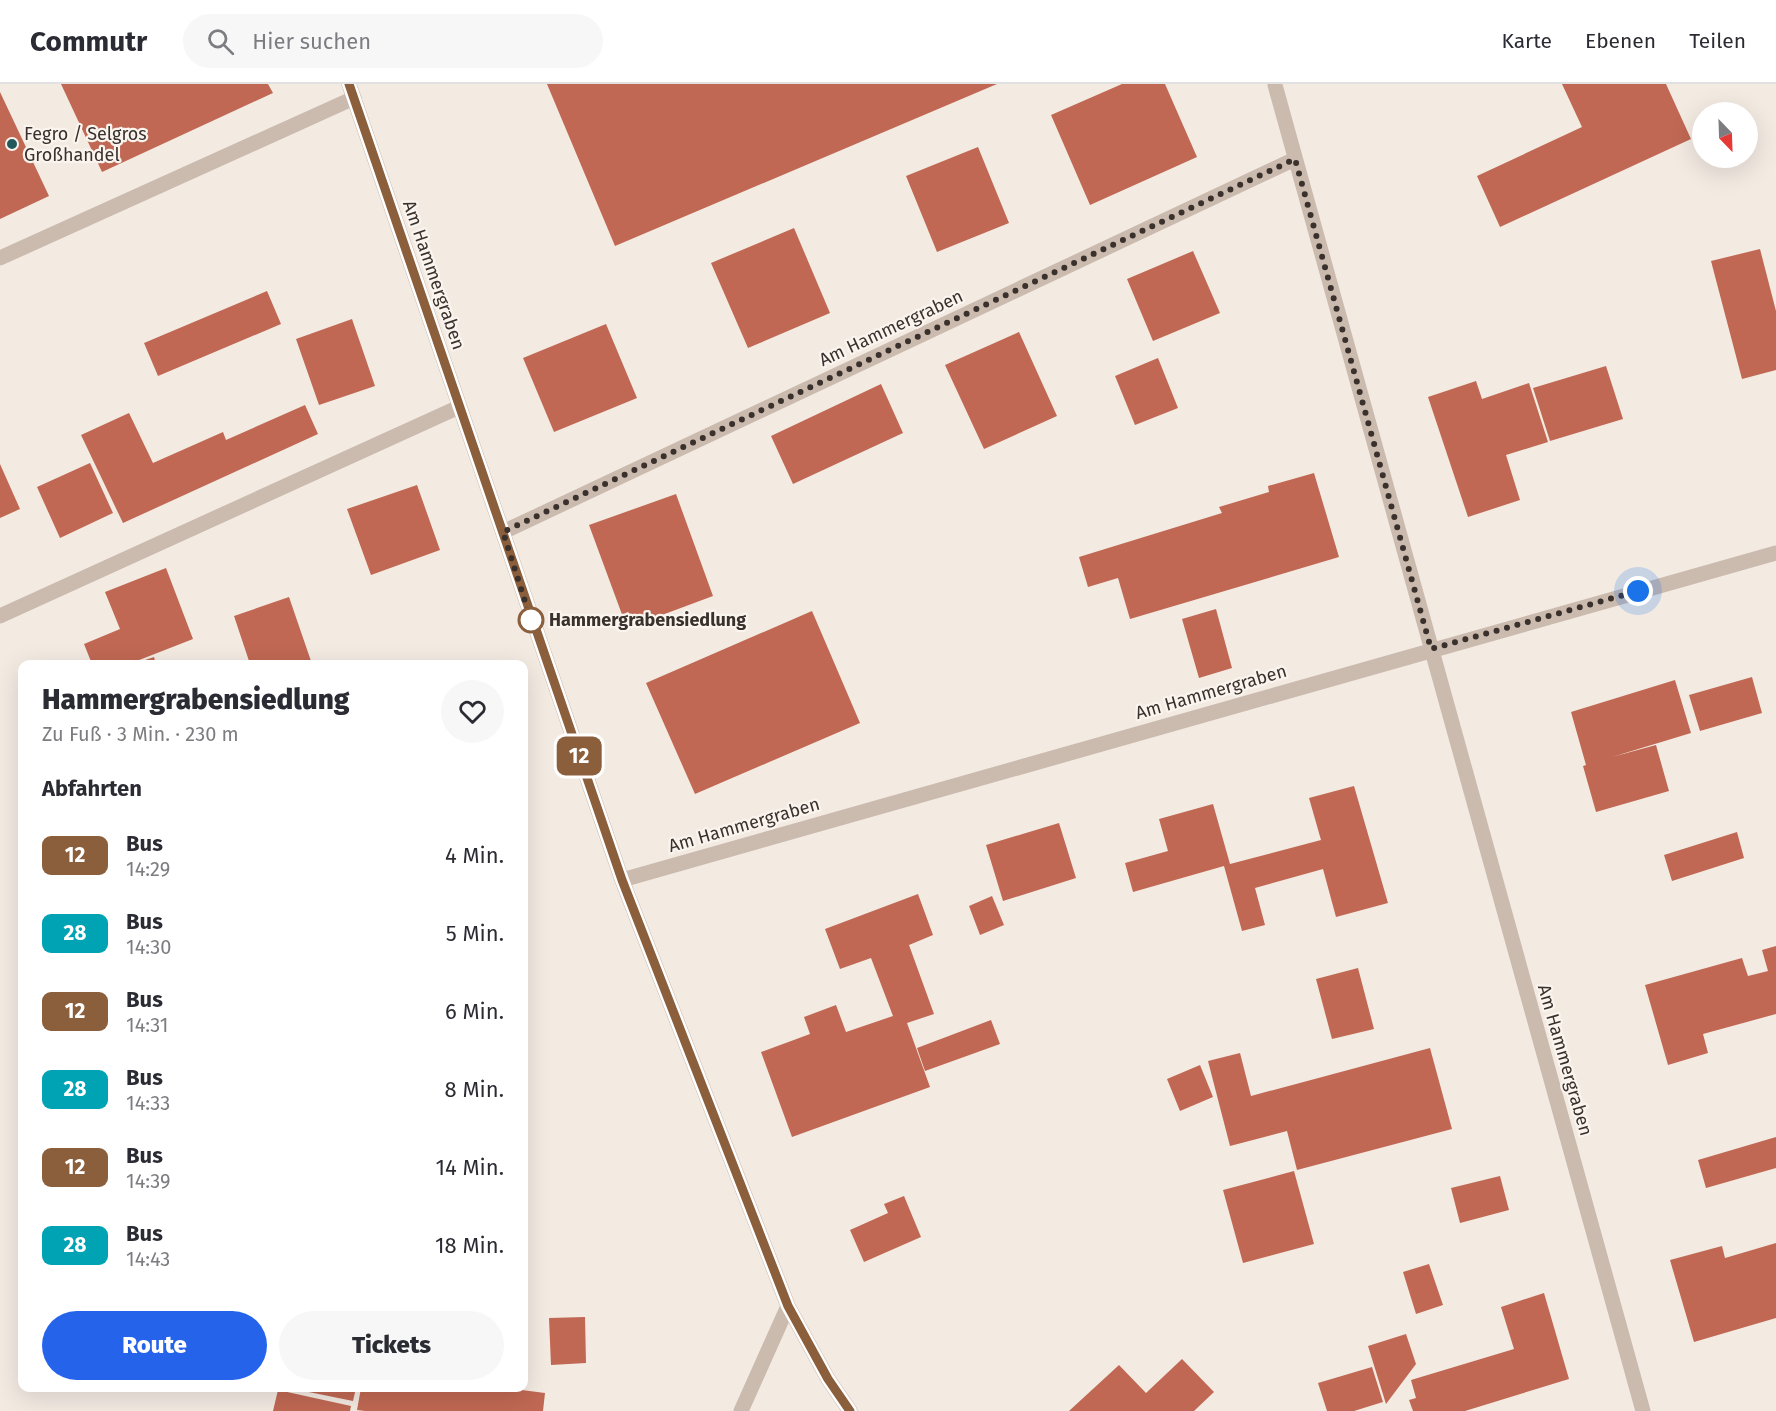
<!DOCTYPE html>
<html lang="de">
<head>
<meta charset="utf-8">
<style>
	:root { --surface:#fff; --page:#f7f7f7; --text:#2b2b33; --muted:#7c7c81; --line:#e1e1e2; --accent:#2563eb }
	body { margin:0; font-family:"Fira Sans",sans-serif; background:var(--page); color:var(--text); height:100vh; display:flex; flex-direction:column; font-size:22px; white-space:nowrap }
	* { box-sizing:border-box; margin:0 }
	p { font-size:20px; color:var(--muted) }
	.icon { flex:none; width:33px; height:33px; fill:none; stroke:currentColor; stroke-width:2; stroke-linecap:round; stroke-linejoin:round }
	.map { position:relative; flex:1; overflow:hidden }
	.drawer { position:absolute; left:18px; top:576px; width:510px; height:732px; display:flex; flex-direction:column; background:var(--surface); border-radius:12px; box-shadow:0 6px 24px #0002 }
	.drawer>* { flex:none }
	.badge { padding:0 12px; border-radius:9px; font-size:21px; line-height:39px }
	.needle { width:39px; rotate:157deg }
	.controls { position:absolute; left:1692px; top:18px; display:grid; gap:12px }
	.controls a { display:grid; place-items:center; width:66px; height:66px; border-radius:50%; background:var(--surface); box-shadow:0 6px 24px #0002; font-size:30px }
	.you { position:absolute; width:30px; height:30px; margin:-15px; border:4px solid #fff; border-radius:50%; background:#1a73e8; box-shadow:0 0 0 9px #1a73e833 }
	.map>.badge { position:absolute; translate:-50% -50%; box-shadow:0 0 0 3px #fff }
	h2 { padding:0 24px; font-size:22px; line-height:54px }
	.round { display:grid; place-items:center; flex:none; width:63px; height:63px; border-radius:32px; background:var(--page) }
	.summary { display:flex; align-items:center; justify-content:space-between; height:102px; padding:0 24px }
	h1 { font-size:28px; font-weight:800; line-height:45px }
	.cta { display:flex; gap:12px; margin-top:auto; padding:12px 24px }
	.cta a { flex:1; height:69px; border-radius:36px; background:var(--accent); color:#fff; font-size:24px; font-weight:800; line-height:69px; text-align:center }
	.cta a+a { background:var(--page); color:var(--text) }
	ul { padding:0; list-style:none }
	li { display:flex; align-items:center; gap:18px; height:78px; padding:0 24px }
	li div { flex:1 }
	li b { display:block; font-size:22px }
	li em { font-style:normal }
	li .badge { min-width:66px; font-weight:700; text-align:center }
	header { display:flex; align-items:center; gap:36px; box-sizing:border-box; height:84px; padding:0 30px; background:var(--surface); border-bottom:2px solid var(--line) }
	header strong { font-size:28px }
	nav { display:flex; gap:33px; margin-inline-start:auto; font-size:21px }
	.search { width:420px; height:54px; background:var(--page); display:flex; align-items:center; gap:15px; box-sizing:border-box; padding:0 21px; border-radius:33px; color:var(--muted); font-size:22px }
	.map>svg:first-child { display:block }
</style>
</head>
<body>
<header>
<strong>Commutr</strong>
<div class="search"><svg class="icon" aria-label="search" viewBox="0 0 24 24"><circle cx="10" cy="10" r="6"/><path d="M15 15l6 6"/></svg>Hier suchen</div>
<nav><a>Karte</a><a>Ebenen</a><a>Teilen</a></nav>
</header>
<div class="map">
<svg width="1776" height="1327" viewBox="0 0 1776 1327">
	<rect width="100%" height="100%" fill="#f3eae2"/>
	<path fill="#c06853" d="M61 0H268L273 9 102 88Z
		M547 0H997L615 162Z
		M1122 0H1165L1197 73 1090 121 1051 31Z
		M1562 0H1666L1691 55 1500 143 1477 92 1582 43Z
		M0 8 49 112 0 135Z
		M978 63 1009 139 937 168 906 92Z
		M794 144 830 229 748 264 711 179Z
		M1760 165 1776 227V286L1742 295 1711 177Z
		M1193 167 1220 229 1153 257 1127 195Z
		M267 207 281 240 158 292 144 259Z
		M352 235 375 302 319 321 296 255Z
		M606 240 637 314 554 348 523 274Z
		M1019 248 1057 332 984 365 945 281Z
		M1158 274 1178 324 1135 341 1115 292Z
		M1606 282 1623 335 1550 357 1533 304Z
		M1476 297 1482 315 1529 299 1548 358 1506 371 1520 416 1468 433 1428 313Z
		M881 300 903 349 793 400 771 352Z
		M305 321 318 350 123 439 81 351 129 329 153 379 223 348 226 356Z
		M90 379 113 429 60 454 37 403Z
		M0 380 20 425 0 434Z
		M1314 389 1339 473 1130 535 1118 494 1088 503 1079 473 1222 429 1219 423 1269 408 1268 402Z
		M417 401 440 466 371 491 347 425Z
		M676 410 713 512 627 544 589 441Z
		M166 484 193 555 129 580H92L84 560 120 545 105 508Z
		M289 513 312 580H250L234 532Z
		M1216 525 1232 584 1199 594 1182 535Z
		M812 527 860 639 695 710 646 599Z
		M154 573 156 580H133Z
		M1752 593 1762 629 1700 647 1689 611Z
		M1675 596 1691 649 1612 673 1656 661 1669 707 1596 728 1583 682 1586 681 1571 628Z
		M1354 702 1388 819 1336 833 1323 785 1255 804 1265 841 1242 847 1224 782 1133 808 1125 779 1168 767 1159 735 1213 720 1230 780 1321 756 1309 714Z
		M1059 739 1076 794 1003 817 986 761Z
		M1737 748 1744 774 1672 797 1664 771Z
		M918 810 933 851 909 861 934 930 907 939 930 1003 792 1053 761 968 810 950 804 933 836 921 846 948 893 932 871 874 840 885 825 845Z
		M992 812 1004 841 980 851 969 822Z
		M1776 862V930L1703 950 1708 969 1668 981 1645 901 1742 874 1748 892 1768 887 1762 866Z
		M1358 884 1374 945 1332 955 1316 895Z
		M991 936 1000 960 925 987 917 964Z
		M1430 964 1452 1045 1297 1086 1287 1047 1230 1062 1208 977 1240 969 1251 1012Z
		M1200 981 1213 1013 1180 1027 1167 995Z
		M1776 1053V1084L1706 1104 1698 1076Z
		M1294 1087 1314 1160 1243 1179 1223 1106Z
		M1500 1092 1509 1126 1460 1139 1451 1104Z
		M904 1112 921 1153 864 1178 850 1146 888 1129 884 1120Z
		M1776 1159V1234L1694 1258 1670 1176 1722 1162 1725 1174Z
		M1429 1180 1443 1221 1416 1230 1403 1188Z
		M1544 1209 1569 1295 1465 1327H1413L1409 1316 1416 1314 1411 1296 1514 1265 1501 1223Z
		M585 1233 586 1279 551 1281 549 1234Z
		M1406 1250 1416 1280 1386 1320 1368 1262Z
		M1182 1275 1214 1308 1194 1327H1069L1119 1281 1146 1309Z
		M1372 1283 1383 1318 1354 1327H1327L1318 1299Z
		M289 1304H356L353 1317Z
		M361 1304H507L545 1309 543 1327H365L357 1326Z
		M278 1306 351 1322 350 1327H273Z"/>
	<g fill="none" stroke-linecap="round" stroke-linejoin="round">
		<path stroke="#cbbaae" stroke-width="15" d="M0 174 354 14
			M0 532 459 323"/>
		<path stroke="#cbbaae" stroke-width="15" d="M349 0 622 796 788 1222 828 1295 850 1327
			M1275 1 1643 1327
			M503 448 1295 75
			M622 796 1776 469
			M741 1327 788 1222"/>
	</g>
	<g fill="none" stroke-linecap="round" stroke-linejoin="round">
		<g stroke="#fff" stroke-width="14">
			<path id="line" d="M349 0 622 796 788 1222 828 1295 850 1327"/>
		</g>
		<use href="#line" stroke="#8b5e3c" stroke-width="9"/>
		<path stroke="#3a302c" stroke-width="6" stroke-dasharray="0 10.8" d="M531 536 503 448 1295 75 1431 565 1638 507"/>
	</g>
	<circle fill="#23595a" stroke="#faf4ef" stroke-width="2" cx="12" cy="60" r="6"/>
	<circle fill="#fff" stroke="#8b5e3c" stroke-width="3" cx="531" cy="536" r="12"/>
	<g text-anchor="middle" stroke-width="4.5" stroke-linejoin="round" paint-order="stroke">
		<g font-size="18" fill="#3a302c" stroke="#faf4ef" text-anchor="start">
			<text x="24" y="56">Fegro / Selgros<tspan x="24" dy="21">Großhandel</tspan></text>
		</g>
		<g font-size="18" fill="#3a302c" stroke="#faf4ef">
			<text transform="translate(434 191) rotate(71)" y="6">Am Hammergraben</text>
			<text transform="translate(891 244) rotate(-25)" y="6">Am Hammergraben</text>
			<text transform="translate(1211 608) rotate(-16)" y="6">Am Hammergraben</text>
			<text transform="translate(744 741) rotate(-16)" y="6">Am Hammergraben</text>
			<text transform="translate(1565 976) rotate(74)" y="6">Am Hammergraben</text>
		</g>
		<g font-size="18" font-weight="bold" fill="#3a302c" stroke="#faf4ef" text-anchor="start">
			<text x="549" y="542">Hammergrabensiedlung</text>
		</g>
	</g>
</svg>
<div class="controls">
<a><svg class="needle" viewBox="-14 -14 28 28"><path d="M0-13l5 13h-10z" fill="#e53935"/><path d="M0 13l5-13h-10z" fill="#7c7c81"/></svg></a>
</div>
<div class="you" style="left:1638px;top:507px"></div>
<b class="badge" style="left:579px;top:672px;background:#8b5e3c;color:#fff">12</b>
<section class="drawer">
<div class="summary"><div><h1>Hammergrabensiedlung</h1><p>Zu Fuß · 3 Min. · 230 m</p></div><a class="round"><svg class="icon" aria-label="heart" viewBox="0 0 24 24"><path d="M12 20l-8-8c-3-5 5-10 8-4 3-6 11-1 8 4z"/></svg></a></div>
<h2>Abfahrten</h2>
<ul>
<li><span class="badge" style="background:#8b5e3c;color:#fff">12</span><div><b>Bus</b><p>14:29</p></div><em>4 Min.</em></li>
<li><span class="badge" style="background:#00a3b4;color:#fff">28</span><div><b>Bus</b><p>14:30</p></div><em>5 Min.</em></li>
<li><span class="badge" style="background:#8b5e3c;color:#fff">12</span><div><b>Bus</b><p>14:31</p></div><em>6 Min.</em></li>
<li><span class="badge" style="background:#00a3b4;color:#fff">28</span><div><b>Bus</b><p>14:33</p></div><em>8 Min.</em></li>
<li><span class="badge" style="background:#8b5e3c;color:#fff">12</span><div><b>Bus</b><p>14:39</p></div><em>14 Min.</em></li>
<li><span class="badge" style="background:#00a3b4;color:#fff">28</span><div><b>Bus</b><p>14:43</p></div><em>18 Min.</em></li>
</ul>
<div class="cta"><a>Route</a><a>Tickets</a></div>
</section>
</div>
</body>
</html>
